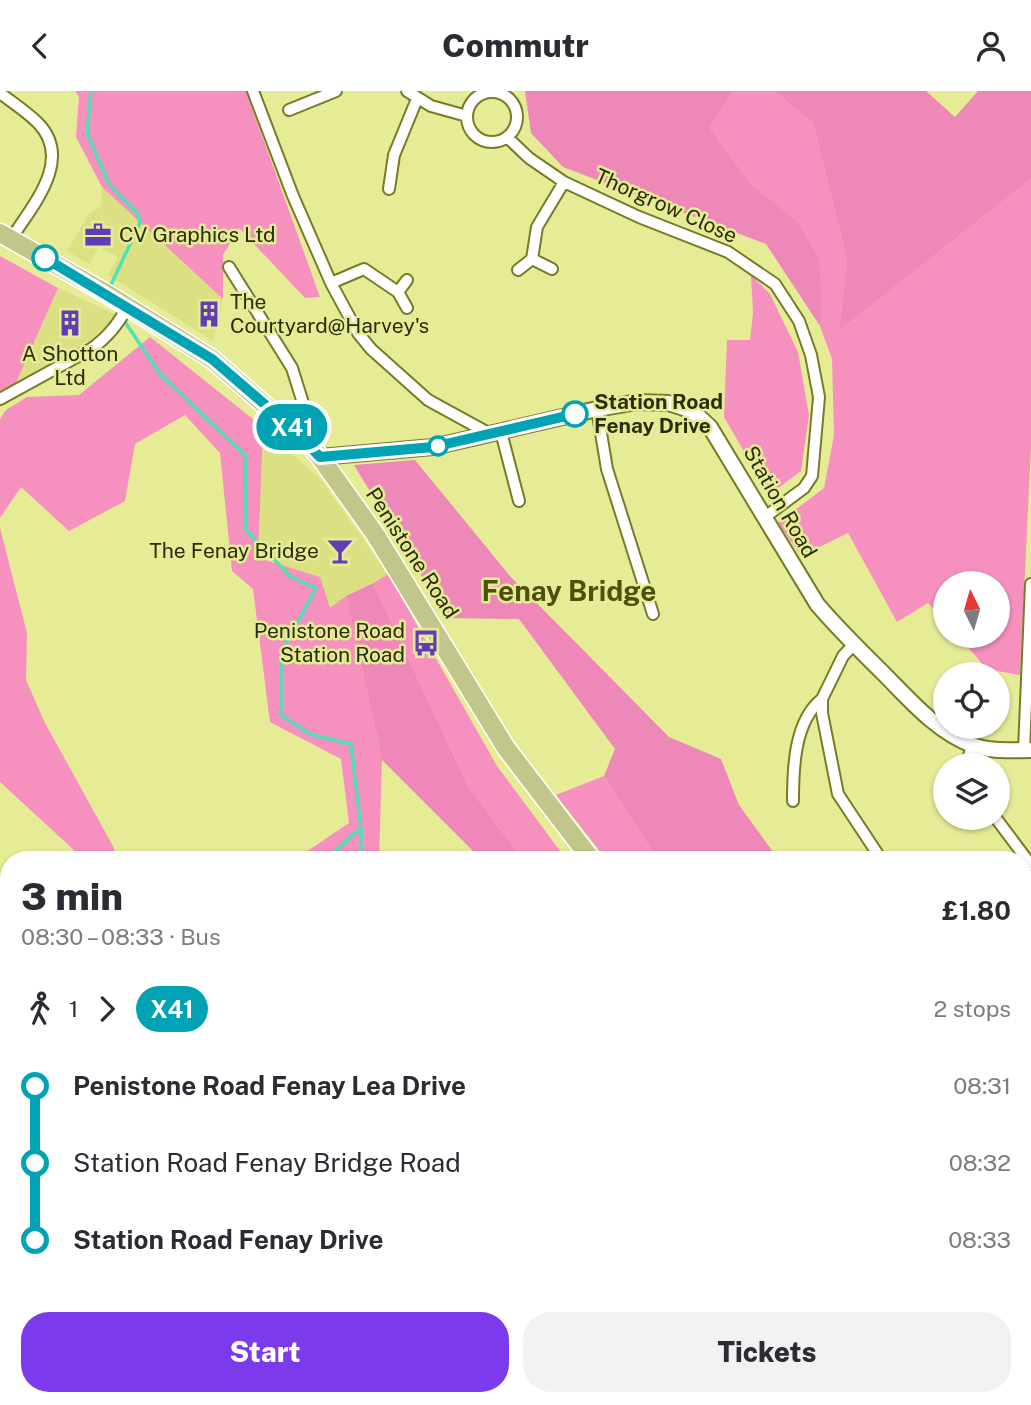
<!DOCTYPE html>
<html lang="en">
<head>
<meta charset="utf-8">
<style>
	:root { --surface:#fff; --page:#f2f2f3; --text:#2b2b33; --muted:#7c7c81; --accent:#7c3aed }
	body { margin:0; font-family:"Public Sans",sans-serif; background:var(--page); color:var(--text); height:100vh; display:flex; flex-direction:column; font-size:26px; white-space:nowrap }
	* { box-sizing:border-box; margin:0 }
	p { font-size:23px; color:var(--muted) }
	.icon { flex:none; width:38px; height:38px; fill:none; stroke:currentColor; stroke-width:2; stroke-linecap:round; stroke-linejoin:round }
	.map { position:relative; flex:1; overflow:hidden }
	.panel { position:absolute; left:0px; top:760px; width:1032px; height:555px; display:flex; flex-direction:column; background:var(--surface); border-radius:28px 28px 0 0; box-shadow:0 2px 5px #0004 }
	.panel>* { flex:none }
	.badge { padding:0 14px; border-radius:23px; font-size:24px; line-height:46px }
	.needle { width:46px; rotate:355deg }
	.fabs { position:absolute; left:933px; top:480px; display:grid; gap:14px }
	.fabs a { display:grid; place-items:center; width:77px; height:77px; border-radius:50%; background:var(--surface); box-shadow:0 2px 5px #0004; font-size:35px }
	.map>.badge { position:absolute; translate:-50% -50%; box-shadow:0 0 0 4px #fff }
	.legs { display:flex; align-items:center; gap:10px; height:77px; padding:0 21px; font-size:23px }
	.legs p { margin-inline-start:auto }
	.headline { display:flex; align-items:center; justify-content:space-between; height:119px; padding:0 21px }
	h1 { font-size:38px; font-weight:800; line-height:52px }
	.button { display:flex; gap:14px; margin-top:auto; padding:14px 21px }
	.button a { flex:1; height:80px; border-radius:28px; background:var(--accent); color:#fff; font-size:28px; font-weight:800; line-height:80px; text-align:center }
	.button a+a { background:var(--page); color:var(--text) }
	ul { padding:0 21px; list-style:none }
	li { display:flex; align-items:center; gap:24px; height:77px; font-size:26px }
	li i { display:grid; place-items:center; width:10px; height:100%; margin:0 9px; background:currentColor }
	li i::after { content:''; width:18px; height:18px; margin:-9px; border:5px solid; border-radius:50%; background:var(--surface) }
	li p { margin-inline-start:auto }
	li:first-child i { background:linear-gradient(#0000 50%,currentColor 0) }
	li:last-child i { background:linear-gradient(currentColor 50%,#0000 0) }
	header { display:flex; justify-content:space-between; align-items:center; height:91px; padding:0 21px; background:var(--surface); font-size:32px; font-weight:800 }
	.map>svg:first-child { display:block }
</style>
</head>
<body>
<header><svg class="icon" aria-label="back" viewBox="0 0 24 24"><path d="M15 5l-7 7 7 7"/></svg>Commutr<svg class="icon" aria-label="person" viewBox="0 0 24 24"><circle cx="12" cy="8" r="4"/><path d="M4 21q1-7 8-7t8 7"/></svg></header>
<div class="map">
<svg width="1031" height="1314" viewBox="0 0 1031 1314">
	<rect width="100%" height="100%" fill="#e6eb96"/>
	<path fill="#dbe083" d="M102 96 223 208 213 250 108 184 118 166 99 156 89 173 67 160 89 123 101 115Z
		M58 197 126 228 16 292Z
		M263 336 321 389 388 483 346 505 330 518 258 467Z"/>
	<path fill="#f590bf" d="M75 0H246L320 206 305 207 239 137 223 164V208L102 96 76 46 79 6Z
		M733 0H774L813 32 847 169 839 240 1031 88V356L1020 584 987 578 957 544H998V492H945V530L928 512 897 531 848 442 801 465 778 432 824 397 834 344 832 268 820 235 822 222 796 129 751 93 710 37Z
		M0 165 58 197 16 292 0 300Z
		M751 184 770 203 798 261 809 324 801 380 769 404 724 326 727 249H750L753 222Z
		M150 246 263 336 258 467 320 486 330 517 346 505 382 669 379 768H301L300 765 349 732 341 668 270 631 253 498 232 480 220 362 185 324 135 353 125 410 69 440 21 396 0 427V328L6 319 27 306 79 304Z
		M0 437 27 542 26 589 44 630 114 757 115 768H77L75 760 0 691Z
		M388 483 497 675 566 768H522L468 695 373 492Z
		M604 685 657 768H606L556 704Z"/>
	<path fill="#ed88b8" d="M525 0H733L710 37 751 93 796 129 819 168 822 222 820 235 766 153 563 76 531 42Z
		M774 0H926L955 26 978 0H1031V88L839 240 847 169 813 32Z
		M415 369 510 485 669 646 721 668 739 714 778 768H657L604 685 615 658 519 528 447 527 354 374Z
		M373 492 468 695 522 768H481L382 669 346 505Z
		M1031 898V985L1024 983V904Z
		M9 1185V1282L0 1289V1191Z"/>
	<g fill="none" stroke-linecap="round" stroke-linejoin="round">
		<path stroke="#51dfb8" stroke-width="3.5" d="M91 0 87 42 109 93 138 123 140 132 109 198
			M115 216 160 283 245 364 246 439 291 486 316 497 281 562V624L310 643 351 653 361 738V768
			M328 768 351 745 361 738
			M0 1208 9 1201
			M530 1306 536 1312 541 1314"/>
		<g stroke="#787b26" stroke-width="14">
			<path id="minor" d="M253 0 293 105 331 192 358 242 371 258 428 309 490 343
				M407 0 431 15 467 25
				M467 26a25 25 0 1 1 50 0a25 25 0 1 1-50 0Z
				M0 2C13 12 27 21 38 32 74 69 32 115 11 148
				M289 19 336 0
				M507 46 529 67 564 91 639 126 728 161 775 193 799 230 811 264 819 306 812 385 804 397 765 426
				M389 98 394 64 417 8
				M532 168 552 178
				M229 176 292 277 303 312 292 337
				M518 179 532 168 537 136 564 91
				M331 192 364 178 398 201 407 217
				M398 201 407 189
				M0 308 91 258C108 246 118 233 128 215
				M597 318 607 378 653 523
				M501 341 519 410
				M854 553 843 565 822 608V622L838 703 881 768
				M1024 659 1031 493
				M966 674 972 655
				M793 710C793 678 794 630 822 608
				M995 726 1031 774
				M1024 829 1031 823
				M1024 1114 1031 1111
				M1024 1179 1031 1192
				M964 1306 970 1314"/>
		</g>
		<g stroke="#787b26" stroke-width="18">
			<path id="tertiary" d="M320 366 433 356 597 318 637 311 668 312 684 317 697 324 710 336 817 513C838 538 861 560 884 583 910 609 937 641 972 654 990 661 1012 659 1031 659"/>
		</g>
		<g stroke="#fff" stroke-width="21">
			<path id="trunk" d="M0 142 104 201 212 268 306 350 320 366 375 443 506 657 591 768
				M908 1306 912 1314"/>
		</g>
		<use href="#minor" stroke="#fff" stroke-width="10"/>
		<use href="#tertiary" stroke="#fff" stroke-width="14"/>
		<use href="#trunk" stroke="#c3c68b" stroke-width="18"/>
	</g>
	<g fill="none" stroke-linecap="round" stroke-linejoin="round">
		<g stroke="#fff" stroke-width="16">
			<path id="line-1" d="M45 167 212 268 292 337 320 366 433 356 575 323"/>
		</g>
		<use href="#line-1" stroke="#00a3b4" stroke-width="10"/>
	</g>
	<defs>
		<g id="office-bare" transform="scale(2.1)"><path d="M-6-3h4V-5.5h4V-3h4V5H-6ZM-1-4.5V-3h2v-1.5ZM-6 0V1H6V0Z" fill="#603db5" stroke="#e6eb96" stroke-width="2.5" paint-order="stroke"/></g>
		<g id="building-bare" transform="scale(2.1)"><path d="M-4-6H4V6H1V3H-1V6H-4ZM-2.5-4.3h1.7v1.8h-1.7ZM.8-4.3h1.7v1.8H.8ZM-2.5-1h1.7V.8h-1.7ZM.8-1h1.7V.8H.8Z" fill="#603db5" stroke="#e6eb96" stroke-width="2.5" paint-order="stroke"/></g>
		<g id="bar-bare" transform="scale(2.1)"><path d="M-6-5H6L.8 .8V4.5H3.5V6h-7V4.5H-.8V.8Z" fill="#603db5" stroke="#e6eb96" stroke-width="2.5" paint-order="stroke"/></g>
		<g id="bus-bare" transform="scale(2.1)"><path d="M-5-6H5V4H4V6H2V4H-2V6H-4V4H-5ZM-3.5-4V0h7V-4ZM-3.5 1.2v1.5H-2V1.2ZM2 1.2v1.5H3.5V1.2Z" fill="#603db5" stroke="#e6eb96" stroke-width="2.5" paint-order="stroke"/></g>
	</defs>
	<g fill-rule="evenodd">
		<use href="#office-bare" x="98" y="144"/>
		<use href="#building-bare" x="209" y="223"/>
		<use href="#building-bare" x="70" y="232"/>
		<use href="#bar-bare" x="340" y="460"/>
		<use href="#bus-bare" x="426" y="552"/>
	</g>
	<g fill="#fff" stroke="#00a3b4" stroke-width="3.5">
		<circle cx="45" cy="167" r="12"/>
		<circle cx="575" cy="323" r="12"/>
		<circle cx="438" cy="355" r="9"/>
	</g>
	<g text-anchor="middle" stroke-width="5" stroke-linejoin="round" paint-order="stroke">
		<g font-size="21" fill="#2b2c09" stroke="#e6eb96">
			<text transform="translate(666 115) rotate(24)" y="7">Thorgrow Close</text>
			<text transform="translate(780 411) rotate(60)" y="7">Station Road</text>
			<text transform="translate(412 462) rotate(57)" y="7">Penistone Road</text>
		</g>
		<g font-size="21" fill="#2b2c09" stroke="#e6eb96" text-anchor="start">
			<text x="119" y="151">CV Graphics Ltd</text>
			<text x="230" y="218">The<tspan x="230" dy="24">Courtyard@Harvey's</tspan></text>
			<text x="70" y="270" text-anchor="middle">A Shotton<tspan x="70" dy="24">Ltd</tspan></text>
			<text x="319" y="467" text-anchor="end">The Fenay Bridge</text>
			<text x="405" y="547" text-anchor="end">Penistone Road<tspan x="405" dy="24">Station Road</tspan></text>
		</g>
		<g font-size="21" font-weight="bold" fill="#2b2c09" stroke="#e6eb96" text-anchor="start">
			<text x="594" y="318">Station Road<tspan x="594" dy="24">Fenay Drive</tspan></text>
		</g>
		<g font-size="28" font-weight="bold" fill="#4d4f0b" stroke="#e6eb96">
			<text x="569" y="510">Fenay Bridge</text>
		</g>
	</g>
</svg>
<div class="fabs">
<a><svg class="needle" viewBox="-14 -14 28 28"><path d="M0-13l5 13h-10z" fill="#e53935"/><path d="M0 13l5-13h-10z" fill="#7c7c81"/></svg></a>
<a><svg class="icon" aria-label="locate" viewBox="0 0 24 24"><circle cx="12" cy="12" r="6"/><path d="M12 2v4M12 18v4M2 12h4M18 12h4"/></svg></a>
<a><svg class="icon" aria-label="layers" viewBox="0 0 24 24"><path d="M12 4l9 5-9 5-9-5zM3 14l9 5 9-5"/></svg></a>
</div>
<b class="badge" style="left:292px;top:336px;background:#00a3b4;color:#fff">X41</b>
<section class="panel">
<div class="headline"><div><h1>3 min</h1><p>08:30 – 08:33 · Bus</p></div><b>£1.80</b></div>
<div class="legs"><svg class="icon" aria-label="walk" viewBox="0 0 24 24"><circle cx="13" cy="4" r="2"/><path d="M13 8l-2 6 4 7M11 14l-3 7M7 12l3-4h3l4 4"/></svg>1<svg class="icon" aria-label="forward" viewBox="0 0 24 24"><path d="M9 5l7 7-7 7"/></svg><b class="badge" style="background:#00a3b4;color:#fff">X41</b><p>2 stops</p></div>
<ul>
<li><i style="color:#00a3b4"></i><b>Penistone Road Fenay Lea Drive</b><p>08:31</p></li>
<li><i style="color:#00a3b4"></i><span>Station Road Fenay Bridge Road</span><p>08:32</p></li>
<li><i style="color:#00a3b4"></i><b>Station Road Fenay Drive</b><p>08:33</p></li>
</ul>
<div class="button"><a>Start</a><a>Tickets</a></div>
</section>
</div>
</body>
</html>
